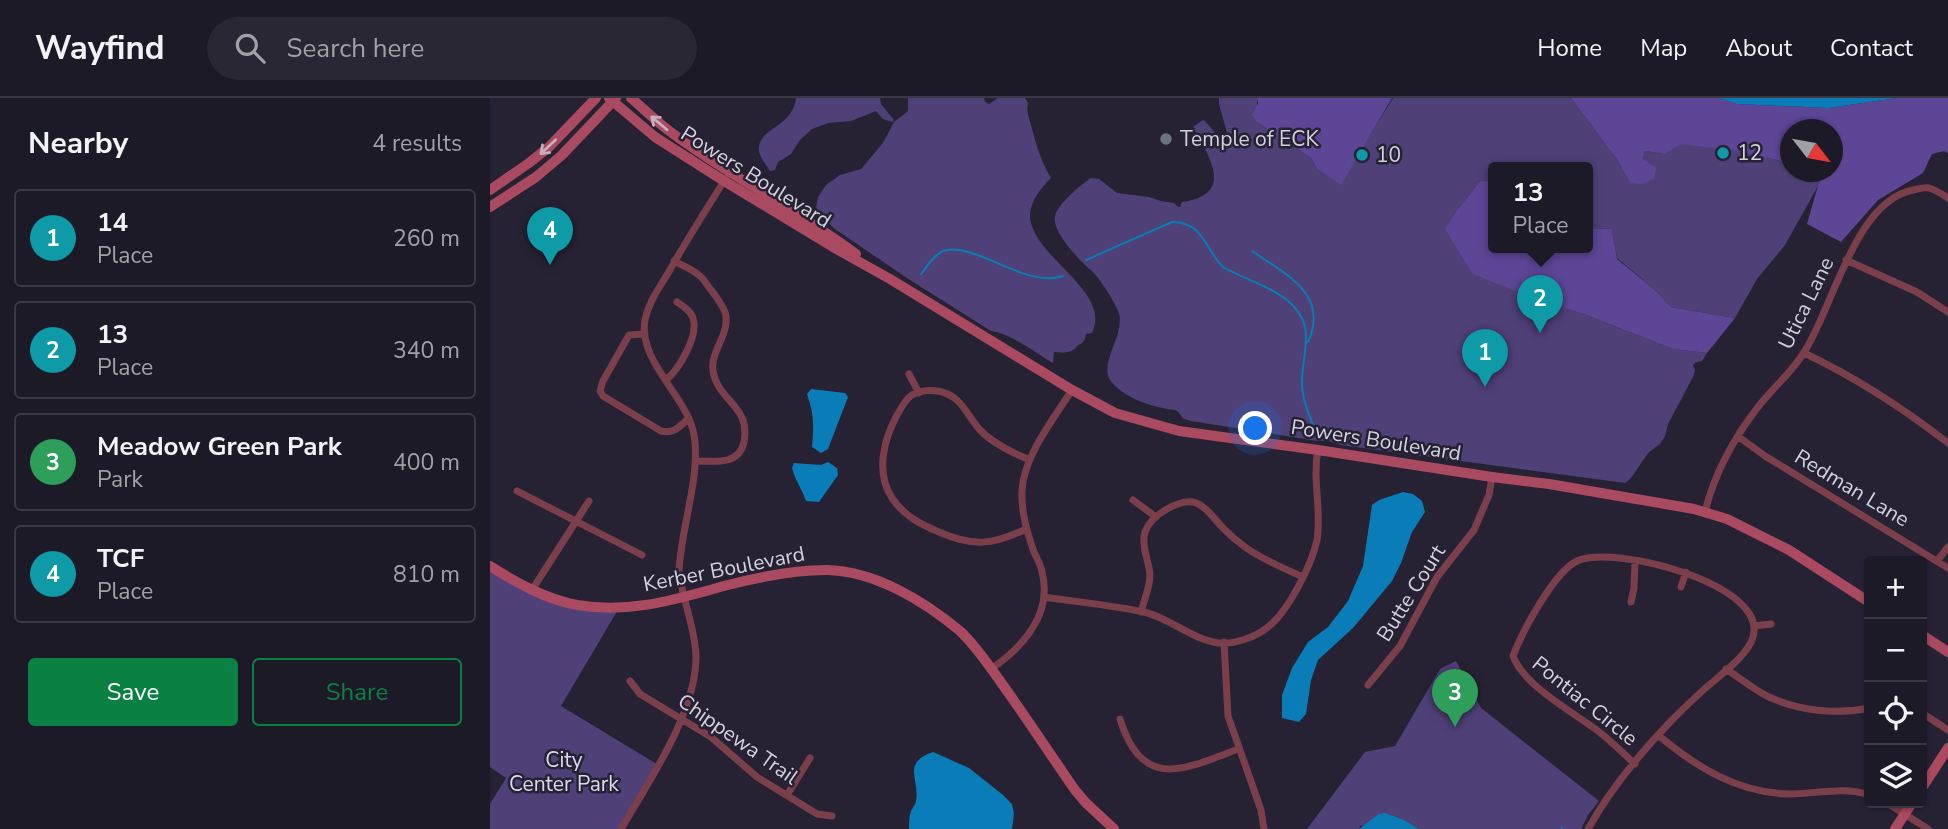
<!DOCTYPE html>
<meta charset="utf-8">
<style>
:root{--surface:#1c1a27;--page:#292733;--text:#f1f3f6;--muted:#a0a1a7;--line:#3a3844;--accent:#0b8043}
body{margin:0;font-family:"Nunito Sans",sans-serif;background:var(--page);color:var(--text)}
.controls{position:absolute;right:21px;bottom:21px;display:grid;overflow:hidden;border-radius:7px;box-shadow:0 2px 5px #0004}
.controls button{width:63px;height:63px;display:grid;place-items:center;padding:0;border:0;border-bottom:2px solid var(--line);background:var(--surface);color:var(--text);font:35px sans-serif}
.compass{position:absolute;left:1290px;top:21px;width:63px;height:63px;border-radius:50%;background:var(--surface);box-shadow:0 2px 5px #0004;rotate:121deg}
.you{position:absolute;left:766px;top:331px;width:24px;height:24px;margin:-18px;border:5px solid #fff;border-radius:50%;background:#1a73e8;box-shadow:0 0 0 10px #1a73e833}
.badge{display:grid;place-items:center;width:46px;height:46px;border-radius:50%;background:var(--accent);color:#fff;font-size:23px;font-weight:700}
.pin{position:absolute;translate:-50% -58px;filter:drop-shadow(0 2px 4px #0008)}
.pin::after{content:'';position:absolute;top:37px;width:24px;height:21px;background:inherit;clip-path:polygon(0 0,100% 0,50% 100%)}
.popup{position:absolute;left:998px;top:64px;width:105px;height:91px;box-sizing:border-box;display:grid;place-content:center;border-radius:7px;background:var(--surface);filter:drop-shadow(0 2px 5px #0005);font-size:23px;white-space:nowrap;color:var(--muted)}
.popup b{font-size:26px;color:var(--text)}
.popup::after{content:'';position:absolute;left:50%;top:100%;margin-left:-14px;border:14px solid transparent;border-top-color:var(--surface)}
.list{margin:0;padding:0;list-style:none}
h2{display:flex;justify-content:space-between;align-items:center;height:91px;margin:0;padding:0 28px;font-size:30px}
h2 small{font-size:23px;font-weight:400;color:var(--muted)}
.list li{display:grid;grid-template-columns:46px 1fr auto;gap:21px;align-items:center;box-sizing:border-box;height:98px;margin:0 14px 14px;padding:0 14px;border:2px solid var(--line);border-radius:7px}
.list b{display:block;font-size:26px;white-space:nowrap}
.list p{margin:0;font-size:23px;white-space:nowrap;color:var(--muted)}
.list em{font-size:23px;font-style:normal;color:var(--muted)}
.actions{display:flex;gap:14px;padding:21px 28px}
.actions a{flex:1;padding:16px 0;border:2px solid var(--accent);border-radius:7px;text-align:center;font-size:24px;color:var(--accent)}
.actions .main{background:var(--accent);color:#fff}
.icon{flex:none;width:38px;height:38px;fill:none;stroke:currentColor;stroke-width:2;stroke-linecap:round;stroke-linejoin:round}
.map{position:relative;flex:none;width:1458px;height:731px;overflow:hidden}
header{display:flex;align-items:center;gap:42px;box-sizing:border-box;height:98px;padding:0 35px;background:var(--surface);border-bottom:2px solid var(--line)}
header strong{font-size:33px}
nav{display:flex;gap:38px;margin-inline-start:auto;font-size:24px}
.search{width:490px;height:63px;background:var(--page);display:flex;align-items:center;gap:18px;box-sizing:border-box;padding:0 24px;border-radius:38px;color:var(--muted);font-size:26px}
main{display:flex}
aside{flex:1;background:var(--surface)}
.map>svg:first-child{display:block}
.green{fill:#4f4078}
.forest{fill:#5e4697}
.water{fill:#0a7cb8}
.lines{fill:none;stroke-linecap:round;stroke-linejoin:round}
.stream{stroke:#0a7cb8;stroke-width:2}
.street{stroke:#7b3f4c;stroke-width:7}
.secondary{stroke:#aa4a61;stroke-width:10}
.oneway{stroke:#c9afbe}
.worship-dot{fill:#6b7280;stroke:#262234;stroke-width:2.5}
.culture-dot{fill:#0f9aa8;stroke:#262234;stroke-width:2.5}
.labels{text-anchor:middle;stroke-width:5;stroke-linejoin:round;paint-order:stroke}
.poi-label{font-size:21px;fill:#d3d1dd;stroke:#262234;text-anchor:start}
.street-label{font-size:21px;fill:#d3d1dd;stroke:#262234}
.park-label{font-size:21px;fill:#dcd8ef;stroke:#262234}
</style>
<header>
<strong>Wayfind</strong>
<div class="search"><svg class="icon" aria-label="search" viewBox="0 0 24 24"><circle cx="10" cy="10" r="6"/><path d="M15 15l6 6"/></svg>Search here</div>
<nav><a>Home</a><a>Map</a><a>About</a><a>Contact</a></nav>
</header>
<main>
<aside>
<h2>Nearby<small>4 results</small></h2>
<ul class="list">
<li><span class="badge" style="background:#0f9aa8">1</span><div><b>14</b><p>Place</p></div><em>260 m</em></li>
<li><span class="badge" style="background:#0f9aa8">2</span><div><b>13</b><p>Place</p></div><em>340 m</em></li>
<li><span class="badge" style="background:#2e9e5b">3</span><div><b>Meadow Green Park</b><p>Park</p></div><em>400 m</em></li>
<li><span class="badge" style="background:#0f9aa8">4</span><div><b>TCF</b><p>Place</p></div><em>810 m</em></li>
</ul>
<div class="actions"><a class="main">Save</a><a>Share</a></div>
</aside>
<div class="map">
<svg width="1458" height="731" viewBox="0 0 1458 731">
<rect width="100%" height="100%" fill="#262234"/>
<!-- green -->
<path class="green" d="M306,0H390L391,6L404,22L402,24L393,21L386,13L361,23L338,25L322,31L310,42L301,56L288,64L285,72L280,73C276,67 270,60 269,53C266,30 303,30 306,0Z
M418,0H494L495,4L499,6L508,0H535L538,5C536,15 539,18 541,27C546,46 550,62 561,80C552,89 541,102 540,116C539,158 623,192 602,235L596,236C595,242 594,245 588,247C583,255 574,255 564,254L563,265C546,255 520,235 501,233L417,180L345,131L330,117L326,110L328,99L336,87L350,77L371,71L393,45L404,24L418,13Z
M729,0H767V24L821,60L827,71L850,86L903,0H1081L1128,63L1140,85L1153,61L1155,53L1174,56L1192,45L1240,52L1300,65V74H1332L1328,88L1295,147L1267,181L1245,220L1181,209L1166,193L1127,160L1122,131L1097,130V69H1003V82L990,83L967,112L956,131L1046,201L1096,217L1183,251L1217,255L1212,263L1206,264L1203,267L1205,272L1203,279L1178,326L1175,338L1170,346L1158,355L1141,380L1135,385L851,347L839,343H828L701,323L694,321C691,319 690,315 687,313C685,311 679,312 677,311C659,308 631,298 620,282C609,264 635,237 629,215C626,206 610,181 603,174C592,165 561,134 565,118C567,107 591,86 601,80L609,81L627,95L659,99L671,103L684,105L688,109H690L692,104C746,96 719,59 703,29L713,22L715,23L738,50L741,49L729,6Z
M0,468L86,506L129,510L71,608L170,668L131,731H0V706L16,680L0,669Z
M966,563L991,610L1109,703L1098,717L1091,731H929L914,722L870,728L869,731H817L875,654L905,648L950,571Z"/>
<!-- forest -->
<path class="forest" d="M767,0H902L851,87L827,71L821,60L767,24L762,17L768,6Z
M1081,0H1229L1247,6L1338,10L1407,0H1458V55L1454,53L1442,56L1433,75L1388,102L1351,144L1317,126L1332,74H1342V32H1300V65L1240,52L1192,46L1174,56L1155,53L1153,61L1166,70L1164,81L1151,86L1140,85L1128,63Z
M1003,82V149H1097V130L1122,131L1127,161L1166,193L1181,209L1245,220L1217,255L1183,251L1096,217L1046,201L983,176L955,131L967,112L990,83Z"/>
<!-- water -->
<path class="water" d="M1229,0H1407L1338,10L1247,6Z
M321,291L355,295L358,299L338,351L331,355L322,349C324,327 324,316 317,296Z
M338,364L347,370L348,377L329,404L316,403C312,391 305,382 302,370L304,365L331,367Z
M913,394L923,396L932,403L935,414L922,434L911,465L902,483L863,530L828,562L821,582L816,616L809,624L792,620V597L802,570L818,544L838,529L858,503L873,468L882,407L889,402Z
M443,654L479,670L513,697L522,706L524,716L522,731H419C419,725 419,719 421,713C422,711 426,705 426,703C430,681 411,665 443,654Z
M895,715L914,722L929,731H869L889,716Z"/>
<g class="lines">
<!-- stream -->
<path class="stream" d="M762,153C795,176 840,196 818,244
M596,162L682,124C713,123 716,153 733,169C754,181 778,187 797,202C828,228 812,251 812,284C812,303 820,319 827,336
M431,176C437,168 443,158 453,153C483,142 535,191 573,178
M1072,731V730"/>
<!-- street -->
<path class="street" d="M1356,162L1427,194L1458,214
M184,163C193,168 205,172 212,180C216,184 218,189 222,193C233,209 241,216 233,237C229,248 221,260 223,273C228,304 261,307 254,344C249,368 224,363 205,363
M155,236L139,237L113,283L110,293L113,298L171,333C184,336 189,329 198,321
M1314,255C1365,279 1414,311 1458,345
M419,276L429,295
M176,282C189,271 209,238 203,220C201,213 193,208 187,204
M1249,339L1275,358L1458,470
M27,393L152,457
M643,402L666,419
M1215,414C1224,377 1244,340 1268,309C1282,291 1300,276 1313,256C1342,214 1364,103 1423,92C1428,91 1434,89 1439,90C1446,92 1452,96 1458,100
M536,431C503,447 483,449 449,434C430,426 414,418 402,400C386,375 393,344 406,319C410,312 415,301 422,297C429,293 440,292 448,293C471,297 476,316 490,332C503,346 523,355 540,362
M1447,463L1458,449
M1191,489L1196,474
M42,492L99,403
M554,499C587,504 621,507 654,514C680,520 701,541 728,545C743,547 766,539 778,529C798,514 822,466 827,442C832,412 822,382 828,352
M1141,504L1144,490L1145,463
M651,514C654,502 660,489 660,477C659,463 651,448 655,434C659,423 668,416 677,411C708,393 715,411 734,431C741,438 748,444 755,449C773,462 793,470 813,479
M1264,528L1281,526
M734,544L738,618L771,712L774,731
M501,571C533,549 563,516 552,474C551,467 547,461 544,454C537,434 531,414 532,392C534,358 564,320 582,292
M1236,571C1250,580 1263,591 1277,598C1308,613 1346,617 1379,610
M140,583L150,596L221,639L267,679L327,716L342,718
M878,587L910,548L947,479L984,432L999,397L1002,379
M1378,588L1379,598
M1432,615L1458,632
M630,621C652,693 694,672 748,651
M1168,637C1206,669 1248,695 1299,696C1325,696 1354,688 1379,697
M297,697L320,660
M1397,705L1438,731
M131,731C159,683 207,614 206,557C205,536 198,515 193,495C192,488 189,481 189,474C190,432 213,373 203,332C193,295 148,262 155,222C159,202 171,188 181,170C198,140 217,110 236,80
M1098,731C1120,692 1151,654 1182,622C1191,613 1200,604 1209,596C1224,581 1257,560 1263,539C1279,486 1123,446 1087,463C1064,474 1032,534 1023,558C1034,588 1083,614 1108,633C1121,643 1133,655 1145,666"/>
<!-- secondary -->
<path class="secondary" d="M119,0L165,39L234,83L348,152L400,181L582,292L625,315L689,333L828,352L1002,379L1059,386L1204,411L1237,421L1299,452L1379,504
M141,0C155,12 168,25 182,35C241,79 307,112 366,156
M0,92L39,65L59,49L106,0
M0,109L46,79L72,57L126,0
M0,468C27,485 55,501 87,507C142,516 186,501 238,487C269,479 304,472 337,472C385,473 434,503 470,533C485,547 498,566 510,583C536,619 560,656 585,692L596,705L624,731
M1432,537L1458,554
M1432,690L1458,650
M1405,731L1422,705"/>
</g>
<!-- one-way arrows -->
<defs><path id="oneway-shaft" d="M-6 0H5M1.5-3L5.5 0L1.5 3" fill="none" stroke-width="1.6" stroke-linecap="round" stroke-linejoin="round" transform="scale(1.75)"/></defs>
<g class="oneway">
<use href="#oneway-shaft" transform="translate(169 25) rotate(-140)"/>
<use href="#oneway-shaft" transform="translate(58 49) rotate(137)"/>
</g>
<!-- markers -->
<circle class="worship-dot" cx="676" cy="41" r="7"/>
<g class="culture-dot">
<circle cx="1233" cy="55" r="7"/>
<circle cx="872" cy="57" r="7"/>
</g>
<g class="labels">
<!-- poi labels -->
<g class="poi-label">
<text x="690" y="48">Temple of ECK</text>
<text x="1247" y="62">12</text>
<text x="886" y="64">10</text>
</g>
<!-- street labels -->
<g class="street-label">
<text transform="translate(266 79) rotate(32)" y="7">Powers Boulevard</text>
<text transform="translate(1316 205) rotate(-64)" y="7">Utica Lane</text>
<text transform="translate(886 342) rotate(9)" y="7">Powers Boulevard</text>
<text transform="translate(1362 390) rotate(31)" y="7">Redman Lane</text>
<text transform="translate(234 471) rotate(-11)" y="7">Kerber Boulevard</text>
<text transform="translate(921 495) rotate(-58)" y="7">Butte Court</text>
<text transform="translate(1095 603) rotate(39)" y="7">Pontiac Circle</text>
<text transform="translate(248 641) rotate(35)" y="7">Chippewa Trail</text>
</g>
<!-- park labels -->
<g class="park-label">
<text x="74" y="669">City<tspan x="74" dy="24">Center Park</tspan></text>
</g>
</g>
</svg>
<div class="controls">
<button>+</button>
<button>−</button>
<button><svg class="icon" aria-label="locate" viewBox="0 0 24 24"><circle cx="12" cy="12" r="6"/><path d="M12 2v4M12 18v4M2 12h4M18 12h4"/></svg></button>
<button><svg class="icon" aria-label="layers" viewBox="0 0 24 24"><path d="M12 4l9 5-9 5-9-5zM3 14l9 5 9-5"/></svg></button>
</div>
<svg class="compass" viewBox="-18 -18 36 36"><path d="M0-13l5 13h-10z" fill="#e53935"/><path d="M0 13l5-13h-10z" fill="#a0a1a7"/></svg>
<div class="you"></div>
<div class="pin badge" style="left:995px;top:289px;background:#0f9aa8">1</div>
<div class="pin badge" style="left:1050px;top:235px;background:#0f9aa8">2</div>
<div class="popup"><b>13</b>Place</div>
<div class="pin badge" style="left:965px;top:629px;background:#2e9e5b">3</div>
<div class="pin badge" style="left:60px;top:167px;background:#0f9aa8">4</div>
</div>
</main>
